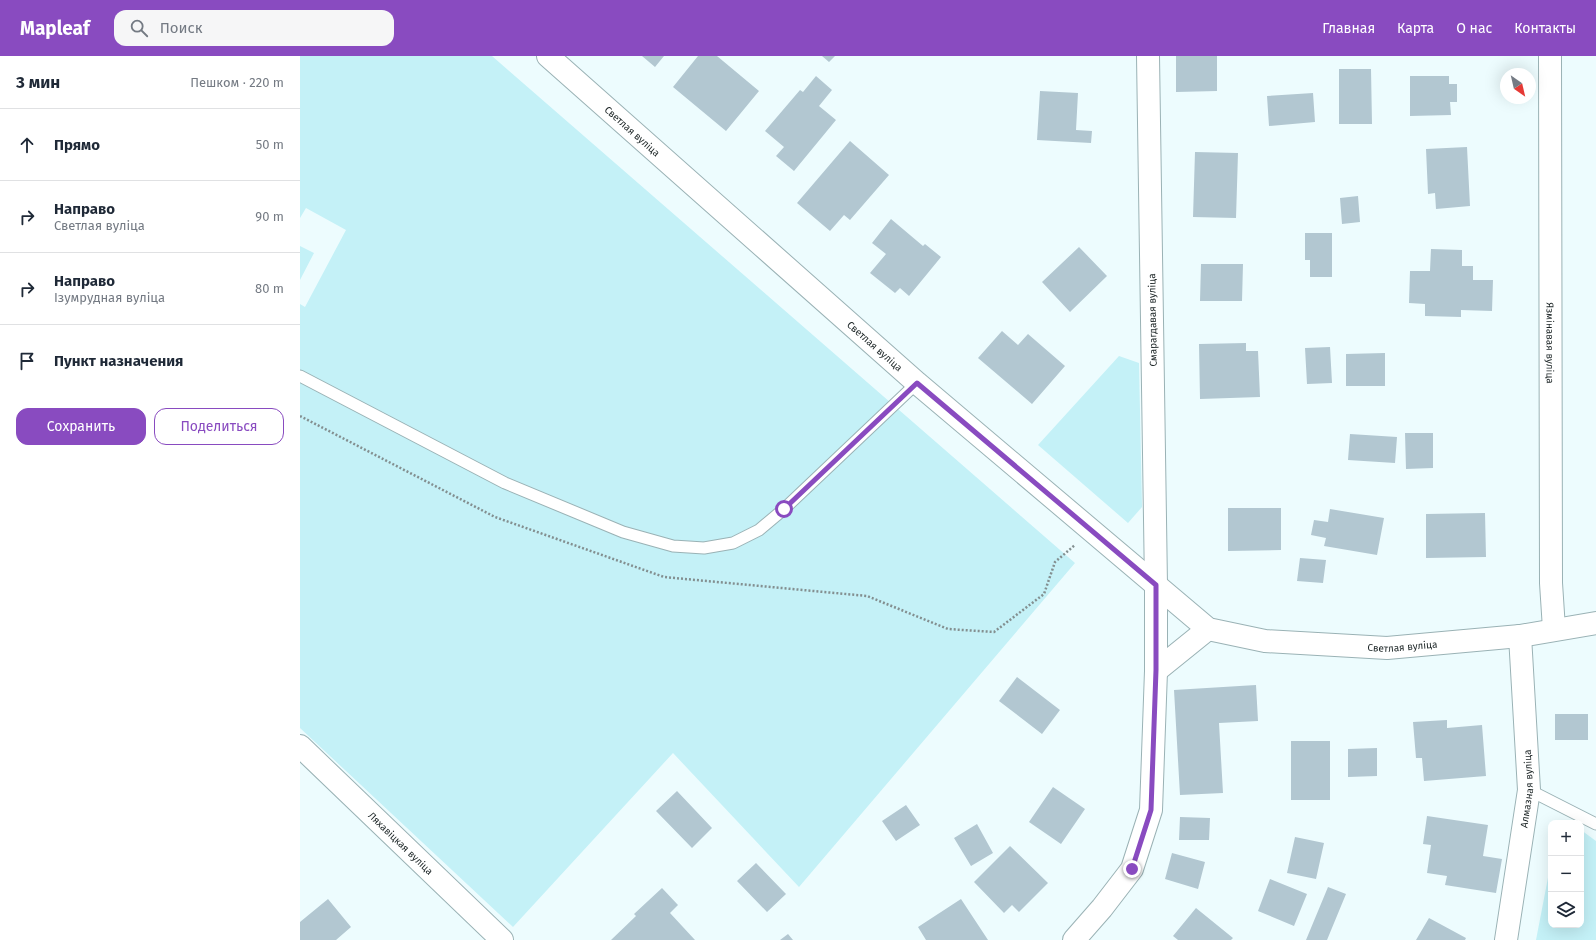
<!DOCTYPE html>
<html lang="ru">
<meta charset="utf-8">
<style>
:root{--surface:#fff;--page:#f6f6f7;--text:#1f2937;--muted:#747a83;--line:#e0e1e3;--accent:#894bc0}
body{margin:0;font-family:"Fira Sans",sans-serif;background:var(--page);color:var(--text)}
.controls{position:absolute;right:12px;bottom:12px;display:grid;overflow:hidden;border-radius:8px;box-shadow:0 4px 16px #0002}
.controls button{width:36px;height:36px;display:grid;place-items:center;padding:0;border:0;border-bottom:1px solid var(--line);background:var(--surface);color:var(--text);font:20px sans-serif}
.compass{position:absolute;left:1200px;top:12px;width:36px;height:36px;border-radius:50%;background:var(--surface);box-shadow:0 4px 16px #0002;rotate:146deg}
.stop{position:absolute;width:12px;height:12px;margin:-9px;border:3px solid #894bc0;border-radius:50%;background:#fff}
.stop.end{background:#894bc0;border-color:#fff;box-shadow:0 1px 4px #0008}
.list{margin:0;padding:0;list-style:none}
h2{display:flex;justify-content:space-between;align-items:center;height:52px;margin:0;padding:0 16px;font-size:17px}
h2 small{font-size:13px;font-weight:400;color:var(--muted)}
.list li{display:grid;grid-template-columns:26px 1fr auto;gap:12px;align-items:center;box-sizing:border-box;height:72px;padding:0 16px;border-top:1px solid var(--line)}
.list b{display:block;font-size:15px;white-space:nowrap}
.list p{margin:0;font-size:13px;white-space:nowrap;color:var(--muted)}
.list em{font-size:13px;font-style:normal;color:var(--muted)}
.actions{display:flex;gap:8px;padding:12px 16px}
.actions a{flex:1;padding:9px 0;border:1px solid var(--accent);border-radius:12px;text-align:center;font-size:14px;color:var(--accent)}
.actions .main{background:var(--accent);color:#fff}
.icon{flex:none;width:22px;height:22px;fill:none;stroke:currentColor;stroke-width:2;stroke-linecap:round;stroke-linejoin:round}
.map{position:relative;flex:none;width:1296px;height:884px;overflow:hidden}
header{display:flex;align-items:center;gap:24px;box-sizing:border-box;height:56px;padding:0 20px;background:var(--accent);color:#fff}
header strong{font-size:19px}
nav{display:flex;gap:22px;margin-inline-start:auto;font-size:14px}
.search{width:280px;height:36px;background:var(--page);display:flex;align-items:center;gap:10px;box-sizing:border-box;padding:0 14px;border-radius:12px;color:var(--muted);font-size:15px}
main{display:flex}
aside{flex:1;background:var(--surface)}
.map>svg:first-child{display:block}
.green{fill:#c4f1f7}
.building{fill:#b2c7d1}
.lines{fill:none;stroke-linecap:round;stroke-linejoin:round}
.lane-casing{stroke:#9ab2b5;stroke-width:13}
.street-casing{stroke:#9ab2b5;stroke-width:24}
.path{stroke:#838f90;stroke-width:2.5;stroke-dasharray:2 2;stroke-linecap:butt}
.lane{stroke:#fff;stroke-width:11}
.street{stroke:#fff;stroke-width:22}
.route{stroke:#894bc0;stroke-width:5}
.labels{text-anchor:middle;stroke-width:4;stroke-linejoin:round;paint-order:stroke}
.street-label{font-size:10px;fill:#1b2425;stroke:#fff}
</style>
<header>
<strong>Mapleaf</strong>
<div class="search"><svg class="icon" aria-label="search" viewBox="0 0 24 24"><circle cx="10" cy="10" r="6"/><path d="M15 15l6 6"/></svg>Поиск</div>
<nav><a>Главная</a><a>Карта</a><a>О нас</a><a>Контакты</a></nav>
</header>
<main>
<aside>
<h2>3 мин<small>Пешком · 220 m</small></h2>
<ul class="list">
<li><svg class="icon" aria-label="ahead" viewBox="0 0 24 24"><path d="M12 20V5M6 11l6-6 6 6"/></svg><div><b>Прямо</b></div><em>50 m</em></li>
<li><svg class="icon" aria-label="right" viewBox="0 0 24 24"><path d="M7 20v-9h11M14 6l5 5-5 5"/></svg><div><b>Направо</b><p>Светлая вуліца</p></div><em>90 m</em></li>
<li><svg class="icon" aria-label="right" viewBox="0 0 24 24"><path d="M7 20v-9h11M14 6l5 5-5 5"/></svg><div><b>Направо</b><p>Ізумрудная вуліца</p></div><em>80 m</em></li>
<li><svg class="icon" aria-label="arrive" viewBox="0 0 24 24"><path d="M6 21V4h12l-3 4 3 4H6"/></svg><div><b>Пункт назначения</b></div></li>
</ul>
<div class="actions"><a class="main">Сохранить</a><a>Поделиться</a></div>
</aside>
<div class="map">
<svg width="1296" height="884" viewBox="0 0 1296 884">
<rect width="100%" height="100%" fill="#edfcfe"/>
<!-- green -->
<path class="green" d="M0,0H192L775,507L499,831L373,697L213,871L0,672V248L5,251L46,174L6,152L0,162Z
M0,190L14,197L0,224Z
M819,300L839,307L842,451L828,467L738,389Z
M1281,774L1296,785V884H1236L1251,806V869H1281Z"/>
<!-- building -->
<path class="building" d="M342,0H364L355,11Z
M398,0H417L459,35L426,75L373,31Z
M522,0H535L529,6Z
M876,0H917V35L876,36Z
M1039,13H1071L1072,68H1039Z
M516,20L532,34L519,50L536,64L494,115L476,100L484,91L465,75L500,34L503,36Z
M1110,20H1149V28H1157V46H1150L1151,59L1110,60Z
M740,35L778,37L776,74L792,75L791,87L737,84Z
M1013,37L1015,66L969,70L967,40Z
M550,85L589,119L550,164L544,159L530,175L497,147Z
M1167,91L1170,150L1136,153L1135,137L1128,138L1126,93Z
M895,96L938,97L936,162L893,161Z
M1058,140L1060,166L1042,168L1040,142Z
M591,163L623,190L625,188L641,201L609,240L600,232L595,237L570,217L586,198L572,187Z
M1005,177H1032V221H1010V204H1005Z
M779,191L807,220L770,256L742,226Z
M1131,193L1162,194V210H1173V224H1193L1192,255L1161,254V261L1125,260V248L1109,247L1110,215H1130Z
M901,208H943L942,245H900Z
M702,275L718,289L728,278L765,310L732,348L678,302Z
M946,287V295H958L960,341L900,343L899,288Z
M1030,291L1032,327L1007,328L1005,292Z
M1085,297V330H1046V298Z
M1105,377H1133V412L1106,413Z
M1050,378L1097,381L1095,407L1048,404Z
M928,452H981V494L928,495Z
M1030,453L1084,462L1077,499L1024,490L1026,482L1011,479L1014,464L1028,466Z
M1185,457L1186,501L1126,502V458Z
M1000,502L1026,504L1023,527L997,525Z
M717,621L760,654L742,678L699,645Z
M956,629L958,665L919,667L923,737L880,739L874,634Z
M1255,658H1288V684H1255Z
M1147,664V672L1182,669L1186,720L1124,725L1122,702H1116L1113,666Z
M991,685H1030V744H991Z
M1077,692V720L1048,721V693Z
M753,731L785,753L761,788L729,766Z
M377,735L412,772L392,792L356,755Z
M606,749L620,769L596,785L582,765Z
M1127,760L1188,769L1183,800L1202,803L1196,837L1145,829L1147,820L1127,817L1131,789L1123,788Z
M880,761L910,762L909,784H879Z
M677,768L693,797L671,810L654,782Z
M995,781L1024,787L1016,823L987,817Z
M710,790L748,827L719,856L712,849L704,857L674,826Z
M872,797L905,806L898,833L865,823Z
M456,807L486,838L467,856L437,825Z
M970,823L1007,838L994,870L958,855Z
M1028,831L1046,838L1027,884H1006Z
M362,832L378,849L370,857L395,884H311L336,860L334,858Z
M28,843L51,871L36,884H0V866Z
M661,843L688,884H626L618,871Z
M896,852L933,882L931,884H878L873,880Z
M1129,862L1166,882L1165,884H1116Z
M488,878L493,884H480Z"/>
<g class="lines">
<!-- lane casing -->
<g class="lane-casing">
<path id="lane" d="M0,320L205,427L323,476L373,490L404,492L433,487L459,474L484,453L617,327
M1229,734L1296,768"/>
</g>
<!-- street casing -->
<g class="street-casing">
<g id="street">
<path id="s1" d="M248,0L617,327L908,573L965,585L1087,592L1220,580L1296,567"/>
<path id="s2" d="M1250,0L1251,527L1254,573"/>
<path d="M856,615L908,573"/>
<path id="s3" d="M0,690L202,884"/>
<path d="M774,884L802,852L832,813L851,754L856,615V529L848,0"/>
<path id="s4" d="M1206,884L1229,734L1220,580"/>
</g>
</g>
<!-- path -->
<path class="path" d="M0,360L195,461L364,521L567,540L648,573L694,576L744,538L755,506L775,489"/>
<!-- lane -->
<use href="#lane" class="lane"/>
<!-- street -->
<use href="#street" class="street"/>
</g>
<g class="lines">
<!-- route -->
<path class="route" d="M484,453L617,327L856,529V614L851,754L832,813"/>
</g>
<g class="labels">
<!-- street labels -->
<g class="street-label">
<text dy="4" stroke="none"><textPath href="#s1" startOffset="113">Светлая вуліца</textPath></text>
<text transform="translate(852 264) rotate(-91)" y="4">Смарагдавая вуліца</text>
<text dy="4" stroke="none"><textPath href="#s2" startOffset="287">Язмінавая вуліца</textPath></text>
<text dy="4" stroke="none"><textPath href="#s1" startOffset="437">Светлая вуліца</textPath></text>
<text dy="4" stroke="none"><textPath href="#s1" startOffset="1070">Светлая вуліца</textPath></text>
<text dy="4" stroke="none"><textPath href="#s4" startOffset="153">Алмазная вуліца</textPath></text>
<text dy="4" stroke="none"><textPath href="#s3" startOffset="140">Ляхавіцкая вуліца</textPath></text>
</g>
</g>
</svg>
<div class="controls">
<button>+</button>
<button>−</button>
<button><svg class="icon" aria-label="layers" viewBox="0 0 24 24"><path d="M12 4l9 5-9 5-9-5zM3 14l9 5 9-5"/></svg></button>
</div>
<svg class="compass" viewBox="-18 -18 36 36"><path d="M0-13l5 13h-10z" fill="#e53935"/><path d="M0 13l5-13h-10z" fill="#747a83"/></svg>
<div class="stop" style="left:484px;top:453px"></div>
<div class="stop end" style="left:832px;top:813px"></div>
</div>
</main>
